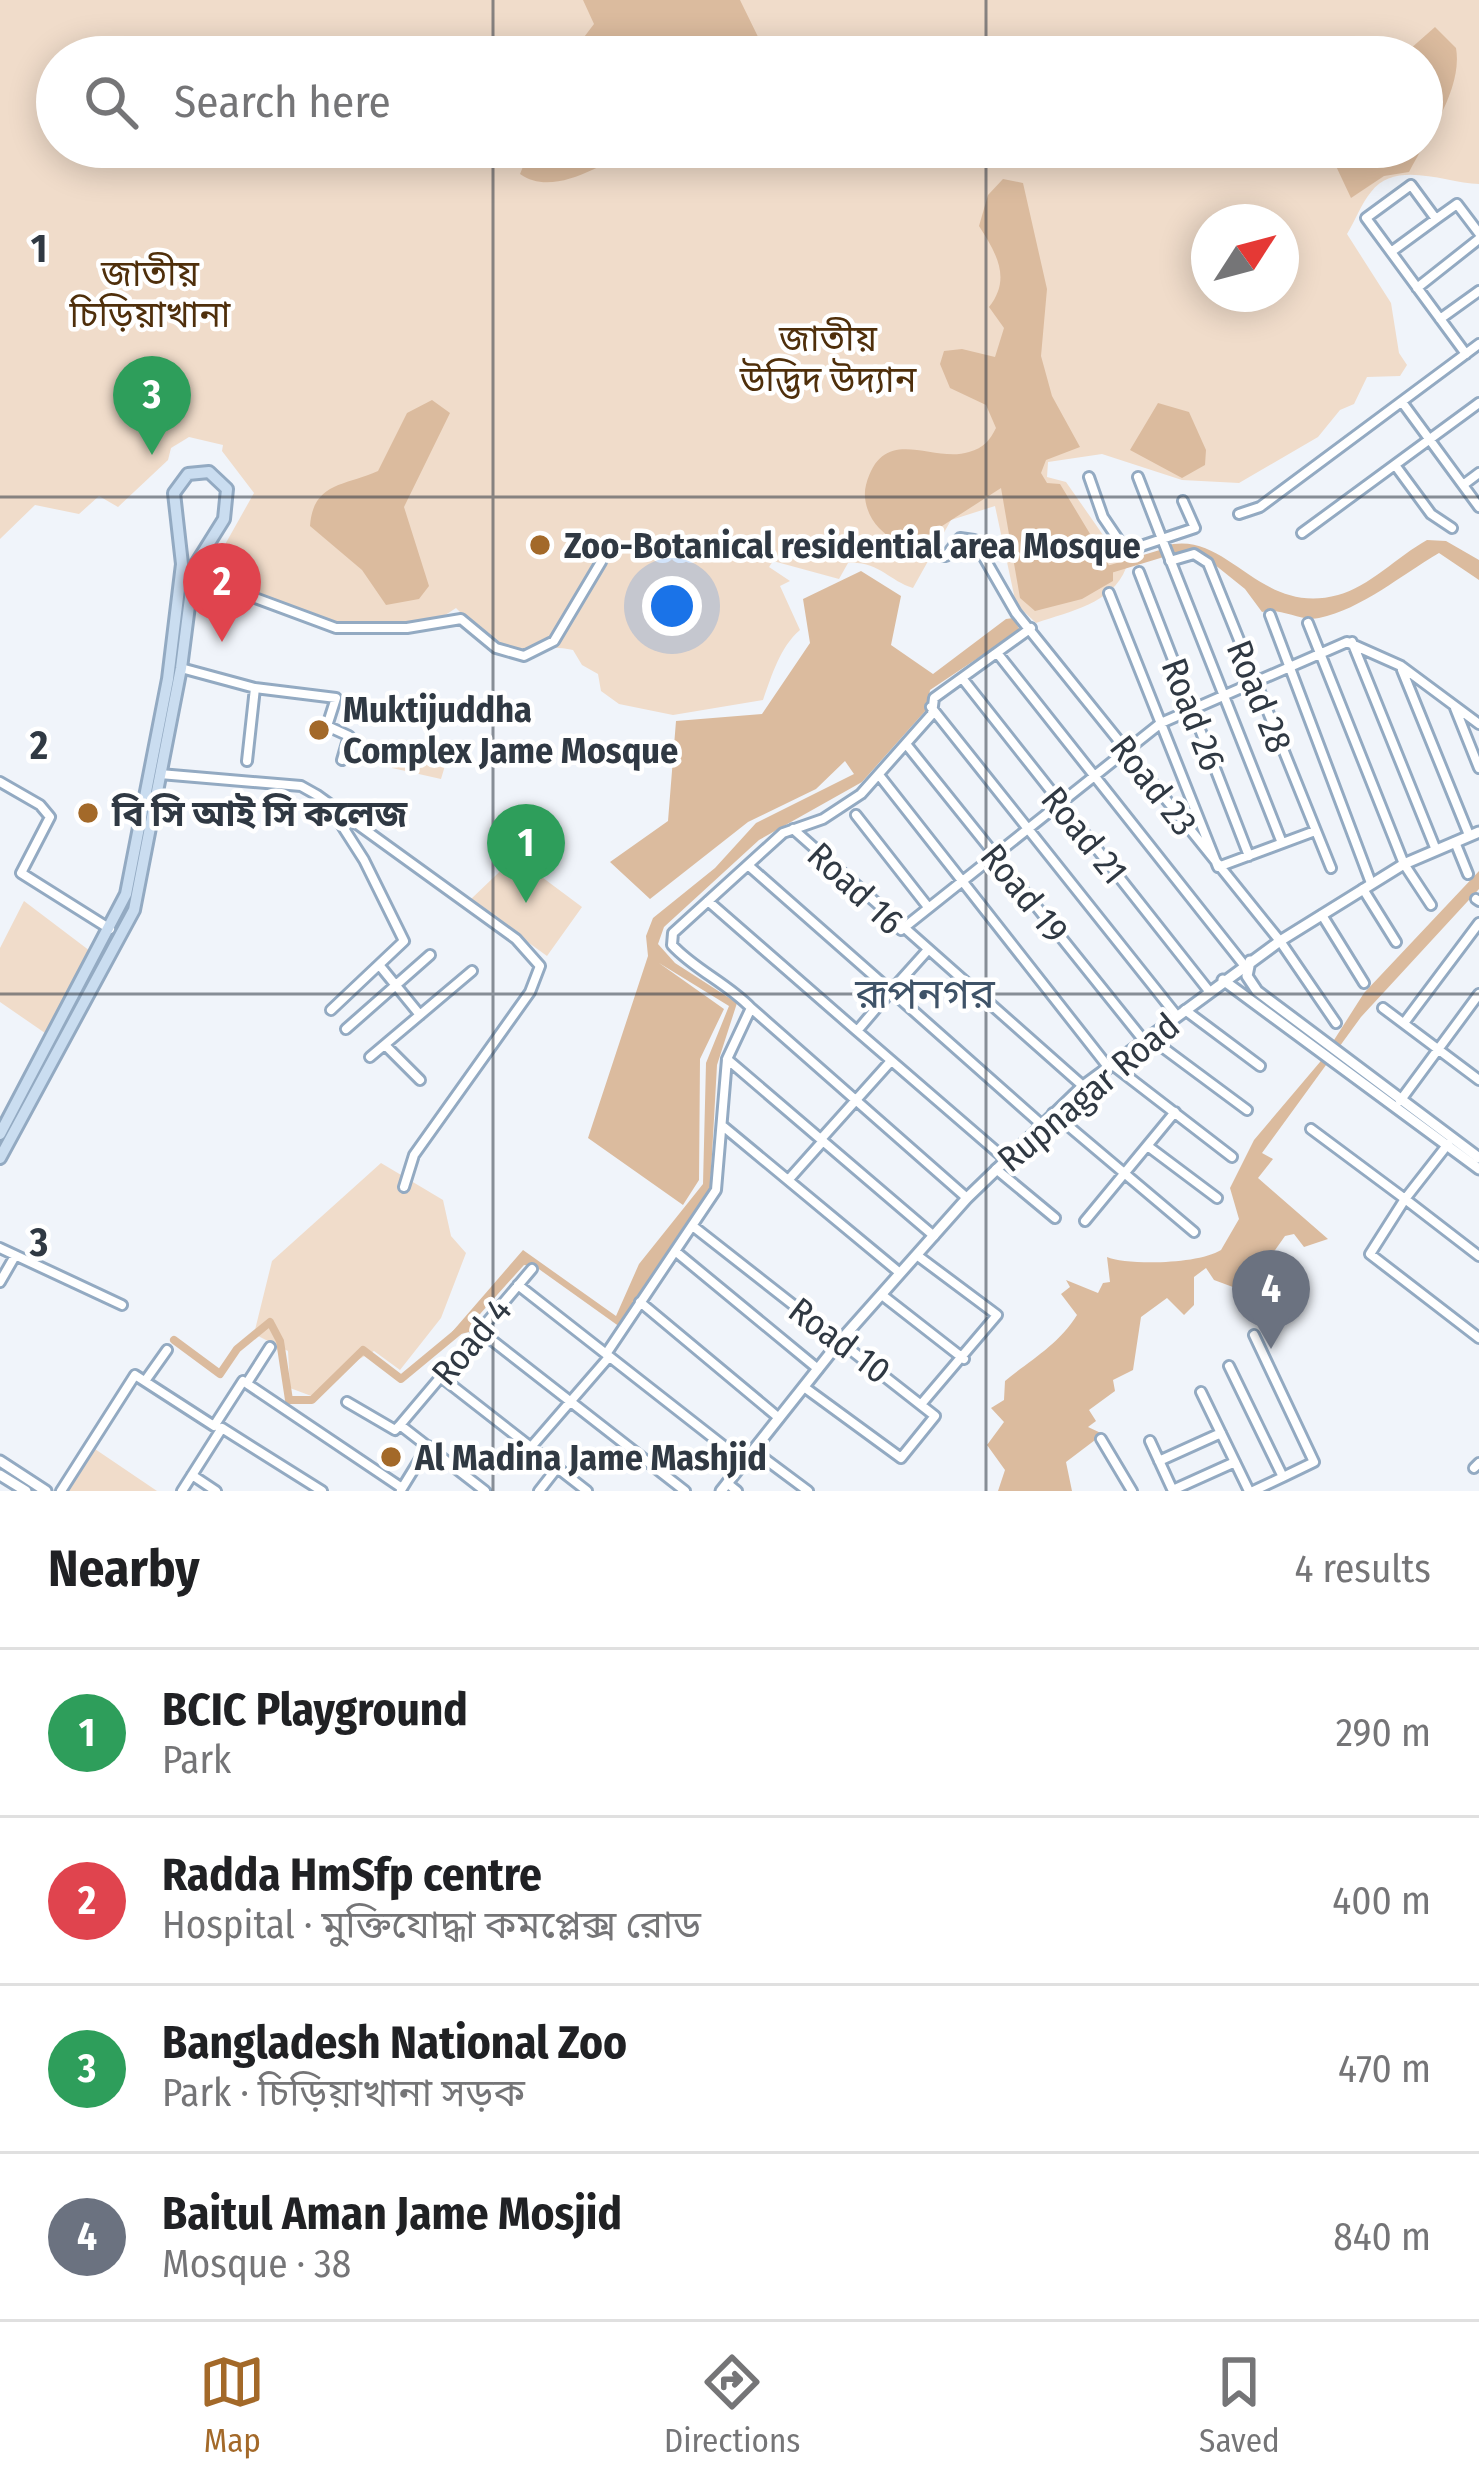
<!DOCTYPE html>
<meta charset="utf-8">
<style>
:root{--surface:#fff;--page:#f6f6f6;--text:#202124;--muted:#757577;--line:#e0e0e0;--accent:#a36929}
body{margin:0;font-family:"Fira Sans Condensed","Noto Sans Bengali",sans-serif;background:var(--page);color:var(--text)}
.compass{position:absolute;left:1191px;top:204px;width:108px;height:108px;border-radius:50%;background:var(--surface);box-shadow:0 6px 30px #0003;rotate:54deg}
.you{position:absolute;left:672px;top:606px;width:42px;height:42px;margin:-30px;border:9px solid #fff;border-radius:50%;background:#1a73e8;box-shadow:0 0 0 18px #1a73e833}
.badge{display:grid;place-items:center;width:78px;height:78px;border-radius:50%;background:var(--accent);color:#fff;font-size:39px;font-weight:700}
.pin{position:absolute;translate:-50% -99px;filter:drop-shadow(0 3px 6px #0008)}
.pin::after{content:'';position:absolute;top:63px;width:42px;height:36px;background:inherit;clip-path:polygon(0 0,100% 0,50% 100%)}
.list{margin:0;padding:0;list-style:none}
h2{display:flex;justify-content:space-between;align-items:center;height:156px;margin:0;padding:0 48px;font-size:51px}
h2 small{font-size:39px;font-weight:400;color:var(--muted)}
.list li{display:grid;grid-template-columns:78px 1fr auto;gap:36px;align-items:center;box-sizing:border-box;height:168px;padding:0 48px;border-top:3px solid var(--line)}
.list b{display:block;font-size:45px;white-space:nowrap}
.list p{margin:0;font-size:39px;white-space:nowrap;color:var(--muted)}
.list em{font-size:39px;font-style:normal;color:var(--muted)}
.icon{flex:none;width:66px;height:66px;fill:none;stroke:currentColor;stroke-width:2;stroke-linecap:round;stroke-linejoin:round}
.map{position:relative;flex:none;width:1479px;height:1491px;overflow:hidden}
.search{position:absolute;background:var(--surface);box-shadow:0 6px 30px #0003;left:36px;right:36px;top:36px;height:132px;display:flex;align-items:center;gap:30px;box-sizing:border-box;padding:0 42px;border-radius:66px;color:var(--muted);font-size:45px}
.sheet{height:828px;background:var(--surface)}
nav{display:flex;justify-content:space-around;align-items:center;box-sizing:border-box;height:168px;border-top:3px solid var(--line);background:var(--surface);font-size:33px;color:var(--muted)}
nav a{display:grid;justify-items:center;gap:6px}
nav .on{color:var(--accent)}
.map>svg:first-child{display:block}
.green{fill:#f0dcca;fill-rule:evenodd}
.water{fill:#dbbb9e}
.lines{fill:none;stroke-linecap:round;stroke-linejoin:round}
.canal{stroke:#dbbb9e;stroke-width:8}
.minor-casing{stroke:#93aac2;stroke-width:14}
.tertiary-casing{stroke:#93aac2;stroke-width:15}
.secondary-casing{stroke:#93aac2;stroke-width:16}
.minor{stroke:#fff;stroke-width:8}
.tertiary{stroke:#fff;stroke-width:9}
.secondary{stroke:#caddf0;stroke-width:10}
.grid{fill:none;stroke:#303943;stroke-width:3;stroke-opacity:0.55}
.poi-dot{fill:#a36929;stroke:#fff;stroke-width:4.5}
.labels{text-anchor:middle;stroke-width:9;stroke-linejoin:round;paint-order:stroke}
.park-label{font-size:36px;fill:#4f2f0b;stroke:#fff}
.poi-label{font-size:36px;font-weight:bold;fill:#303943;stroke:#fff;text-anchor:start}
.street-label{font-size:36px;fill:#303943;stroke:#fff}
.quarter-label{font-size:42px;fill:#3f5368;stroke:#fff}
.grid-label{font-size:39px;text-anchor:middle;font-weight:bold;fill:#303943;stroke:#fff;stroke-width:9;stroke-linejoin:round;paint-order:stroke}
</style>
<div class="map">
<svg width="1479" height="1491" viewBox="0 0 1479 1491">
<rect width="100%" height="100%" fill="#f0f4fa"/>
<!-- green -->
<path class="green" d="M0,0H1479V184C1447,183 1395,159 1371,192C1361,204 1355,221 1347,234L1391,303L1399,353L1407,365L1400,376L1367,377L1354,404L1340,410L1318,437L1239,483L1182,480L1102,454L1048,462L1047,477L1066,482L1126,568C1112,604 1070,611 1036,623L1016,604L995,506L951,520L913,588C889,581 879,561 848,563L839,579L773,561L769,567L790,581L780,586L800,630C780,647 772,675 763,700L673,715L619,704L601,691L598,674L582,665L573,650C553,646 546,648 527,652C498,657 474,625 456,608C381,662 282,597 209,573L254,493L222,451L223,445L189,437L171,448L168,460L118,507L99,496L79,514L35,505L0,539ZM57,57H1422V147H57ZM1209,222H1281V294H1209Z
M400,739L450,749L441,779L392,768Z
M515,857L582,907L547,956L470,900Z
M24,901L90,951L45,1033L0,1002V948Z
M381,1163L443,1200L451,1236L466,1253L441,1318L400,1370L374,1351L339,1370L314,1397L290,1388L288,1351L254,1334L272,1261Z
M92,1447L157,1491H62Z"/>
<!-- water -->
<path class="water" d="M583,0H740L763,47L757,57H583L578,45L594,24Z
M1435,27L1456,48C1463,89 1428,136 1409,172L1384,176L1351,198L1327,147H1422V57H1401Z
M531,147H634C604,164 553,198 520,174Z
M1003,179L1023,183L1047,289L1041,356L1052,396L1080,447L1046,460L1041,473L1047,483L1060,484L1113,572V581L1082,599L1035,611L1020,598L1001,488L911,546C898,544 889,538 879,528C869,518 862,500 866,485C883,422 932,464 969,452C984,448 990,440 996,428L986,405L950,388L940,364L944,351L962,349L995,357L1004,328L989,307C1012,278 996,253 979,226L988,195Z
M432,400L450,413L404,507L429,586L419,599L386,605L362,570L310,526C313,482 345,486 378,471L407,413Z
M1158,403L1189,412L1206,450L1205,465L1182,478L1130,450Z
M1427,540L1446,541L1479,560V580L1439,553C1401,575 1362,609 1319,618C1300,622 1282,607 1262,612L1245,589L1199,552L1170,559L1165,546C1228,528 1258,617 1338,595C1369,587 1398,556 1427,540Z
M861,571L901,596L891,645L933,674L1006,619L1013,618L1020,630L930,690L927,709L862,782L759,840L664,927L658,944L675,963L737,1003L717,1065L710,1190L620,1327L536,1267L524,1265L472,1323L473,1331L457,1335L452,1332L523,1250L616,1316L639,1264L703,1184L706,1063L729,1006L659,963L724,1009L700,1059L699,1180L683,1205L588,1138L648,956L646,936L653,918L715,868L756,823L854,774L845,761L816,789L748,822L650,899L610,862L668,821L676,721L762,714L810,643L803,599Z
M1479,871V889L1361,1017L1262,1153L1273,1159L1258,1178L1328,1239L1304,1247L1294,1234L1285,1236L1273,1253H1262L1241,1290L1214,1280L1206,1268L1194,1277V1305L1184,1315L1167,1298L1141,1317L1133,1370L1113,1380L1115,1391L1089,1410L1096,1421L1088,1427L1103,1434L1066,1462L1072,1491H998L1005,1470L987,1445L1004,1422L991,1408L1004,1400L1005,1381C1032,1359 1058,1345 1077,1315L1061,1294L1070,1287L1066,1280L1098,1293L1103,1283L1110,1282L1107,1257C1125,1265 1197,1265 1221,1250L1239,1219L1230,1188L1254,1140L1320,1062L1364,993Z"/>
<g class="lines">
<!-- canal -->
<path class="canal" d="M1104,571L1170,551
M174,1340L220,1374L237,1349L270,1322L280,1341L289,1400H312L363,1350L401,1379L459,1331"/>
<!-- minor casing -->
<g class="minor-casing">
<path id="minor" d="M1391,252L1436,219
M1417,288L1479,239
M1440,319L1479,291
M1466,354L1366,218L1411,185L1436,219L1457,204L1479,233
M1402,402L1479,507
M1395,465L1431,514L1452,528
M1089,477L1103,517L1126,551L1162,539L1282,843
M1138,477L1162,539L1195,528L1183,501
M1463,485L1479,473
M1239,514L1260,507L1479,344
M1302,533L1479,403
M935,554L946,556L960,538L974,540L1016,613L1280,941L1336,1023
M1170,561L1194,554L1208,563L1331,868
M1139,572L1249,856
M193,575L336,628H407L461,619L496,648L524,656L554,641L601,562
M1109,593L1218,867L1315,831
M1270,615L1371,883
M1308,623L1404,864L1431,905
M1352,642L1436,850
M998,654L1244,965
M181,668L255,688L247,761
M1402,670L1469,835
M962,678L1209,991
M255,688L336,698L327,726L349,736L342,760
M931,707L1177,1016
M1455,708L1479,768
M906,744L1145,1042
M160,774L301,786L317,795
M879,775L1109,1068
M0,782L40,805L50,817L21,873L110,929
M317,795L516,939L540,966L530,992L414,1155L404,1187
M856,815L928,907
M793,829L1083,1086
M1455,842L1468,874
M749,866L891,991L857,1031L1004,1158
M1363,889L1396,942
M1476,899L1479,901
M708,901L857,1031
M1322,915L1364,983
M901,930L1161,723L1347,642L1401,666L1479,724
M926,952L891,991L1041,1124
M380,966L420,1015
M751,1008L967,1198
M1383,1008L1479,1080
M331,1010L404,941L364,860L332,810
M1185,1010L1260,1066
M1404,1023L1479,923
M346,1029L430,955
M1150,1038L1247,1110
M385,1045L420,1080
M370,1057L472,971
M727,1059L934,1236
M1114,1066L1232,1157
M1400,1101L1479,994
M1053,1113L1194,1232
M724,1127L900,1273
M1311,1129L1405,1199L1370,1254L1479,1338
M821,1139L891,1061
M1448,1144L1405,1199L1479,1256
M1149,1147L1217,1198
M996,1169L1055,1218
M790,1178L823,1141
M1085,1221L1175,1112
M694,1227L935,1416L901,1458L804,1387
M0,1248L122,1305
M675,1251L818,1369
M918,1256L997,1315L923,1402
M0,1282L15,1256
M518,1285L744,1462
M882,1295L964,1359
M640,1302L779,1418
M480,1331L685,1491
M1254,1335L1314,1462L1283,1477
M606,1354L716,1190L727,1059L751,1008C727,983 695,970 672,945L673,933L783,833L823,819L861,794L932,714L934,698L1031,628
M1229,1366L1283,1477L1253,1491
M441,1377L587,1491
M145,1381L167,1350
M247,1383L270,1347
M1201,1392L1249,1491
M347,1402L395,1430L400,1425
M400,1425L532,1269
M400,1425L485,1491
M1101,1439L1132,1491
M1150,1441L1173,1491
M531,1447L609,1357
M753,1450L808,1491
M1159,1461L1221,1433
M1474,1468L1479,1463
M192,1475L216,1491
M727,1483L737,1491
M401,1490L428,1446
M1173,1490L1235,1462
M61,1491L135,1375L214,1426L243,1381L402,1488
M182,1491L222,1428L322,1491
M539,1491L557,1468"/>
</g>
<!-- tertiary casing -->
<g class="tertiary-casing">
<path id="tertiary" d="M1250,961L1247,976L1257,991L1479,1158
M1223,980L1479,1169
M0,1461L46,1491
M0,1475L26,1491
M721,1491L840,1341L967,1198L1083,1086L1280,941L1404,864L1479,832"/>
</g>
<!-- secondary casing -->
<g class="secondary-casing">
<path id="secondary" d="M0,1134L126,894L168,679L182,564L174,493L188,474L209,472L227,489L224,519L194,567L181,668L134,910L0,1158"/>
</g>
<!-- minor -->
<use href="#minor" class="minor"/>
<!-- tertiary -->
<use href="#tertiary" class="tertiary"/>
<!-- secondary -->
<use href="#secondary" class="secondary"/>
</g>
<!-- grid -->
<path class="grid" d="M493,0V57M986,0V57M493,147V1491M986,147V1491M0,497H1479M0,994H1479"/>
<!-- markers -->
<g class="poi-dot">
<circle cx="540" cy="545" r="12"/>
<circle cx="319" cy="730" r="12"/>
<circle cx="88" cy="813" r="12"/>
<circle cx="391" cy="1457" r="12"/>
</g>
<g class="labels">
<!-- park labels -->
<g class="park-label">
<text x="150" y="286">জাতীয়<tspan x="150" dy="41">চিড়িয়াখানা</tspan></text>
<text x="828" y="351">জাতীয়<tspan x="828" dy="41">উদ্ভিদ উদ্যান</tspan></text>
</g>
<!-- poi labels -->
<g class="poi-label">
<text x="564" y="558">Zoo-Botanical residential area Mosque</text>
<text x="343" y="722">Muktijuddha<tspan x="343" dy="41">Complex Jame Mosque</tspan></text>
<text x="112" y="826">বি সি আই সি কলেজ</text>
<text x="415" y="1470">Al Madina Jame Mashjid</text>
</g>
<!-- street labels -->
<g class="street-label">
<text transform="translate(1260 696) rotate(68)" y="13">Road 28</text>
<text transform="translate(1194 714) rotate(69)" y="13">Road 26</text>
<text transform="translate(1154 785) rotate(52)" y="13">Road 23</text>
<text transform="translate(1085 835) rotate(51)" y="13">Road 21</text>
<text transform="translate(856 888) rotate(43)" y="13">Road 16</text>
<text transform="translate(1025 893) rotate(51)" y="13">Road 19</text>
<text transform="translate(1088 1092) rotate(-40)" y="13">Rupnagar Road</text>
<text transform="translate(840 1340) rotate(37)" y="13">Road 10</text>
<text transform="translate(471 1341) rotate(-50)" y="13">Road 4</text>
</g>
<!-- quarter labels -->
<g class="quarter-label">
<text x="925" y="1008">রূপনগর</text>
</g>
</g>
<g class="grid-label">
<text x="39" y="262">1</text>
<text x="39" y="759">2</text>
<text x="39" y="1256">3</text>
</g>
</svg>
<svg class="compass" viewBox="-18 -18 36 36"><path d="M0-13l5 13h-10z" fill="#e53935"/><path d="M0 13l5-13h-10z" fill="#757577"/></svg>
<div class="you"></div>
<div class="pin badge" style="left:526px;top:903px;background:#2e9e5b">1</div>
<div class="pin badge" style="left:222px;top:642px;background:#e0444e">2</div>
<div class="pin badge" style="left:152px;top:455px;background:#2e9e5b">3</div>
<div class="pin badge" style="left:1271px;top:1349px;background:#6b7280">4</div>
<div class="search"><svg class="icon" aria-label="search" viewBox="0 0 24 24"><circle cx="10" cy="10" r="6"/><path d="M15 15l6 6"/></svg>Search here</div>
</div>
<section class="sheet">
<h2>Nearby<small>4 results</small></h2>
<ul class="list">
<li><span class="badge" style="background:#2e9e5b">1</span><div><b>BCIC Playground</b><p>Park</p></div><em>290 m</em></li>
<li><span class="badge" style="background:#e0444e">2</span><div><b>Radda HmSfp centre</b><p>Hospital · মুক্তিযোদ্ধা কমপ্লেক্স রোড</p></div><em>400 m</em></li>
<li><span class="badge" style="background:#2e9e5b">3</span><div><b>Bangladesh National Zoo</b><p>Park · চিড়িয়াখানা সড়ক</p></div><em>470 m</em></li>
<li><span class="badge" style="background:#6b7280">4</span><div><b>Baitul Aman Jame Mosjid</b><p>Mosque · 38</p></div><em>840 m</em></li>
</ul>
</section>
<nav>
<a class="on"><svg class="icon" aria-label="map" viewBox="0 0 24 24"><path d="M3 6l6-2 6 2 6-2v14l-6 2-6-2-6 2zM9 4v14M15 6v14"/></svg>Map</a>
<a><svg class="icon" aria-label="directions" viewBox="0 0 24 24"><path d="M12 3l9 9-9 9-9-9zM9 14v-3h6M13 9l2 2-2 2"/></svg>Directions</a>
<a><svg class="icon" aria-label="saved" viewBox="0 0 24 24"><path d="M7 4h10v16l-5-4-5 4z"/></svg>Saved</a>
</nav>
